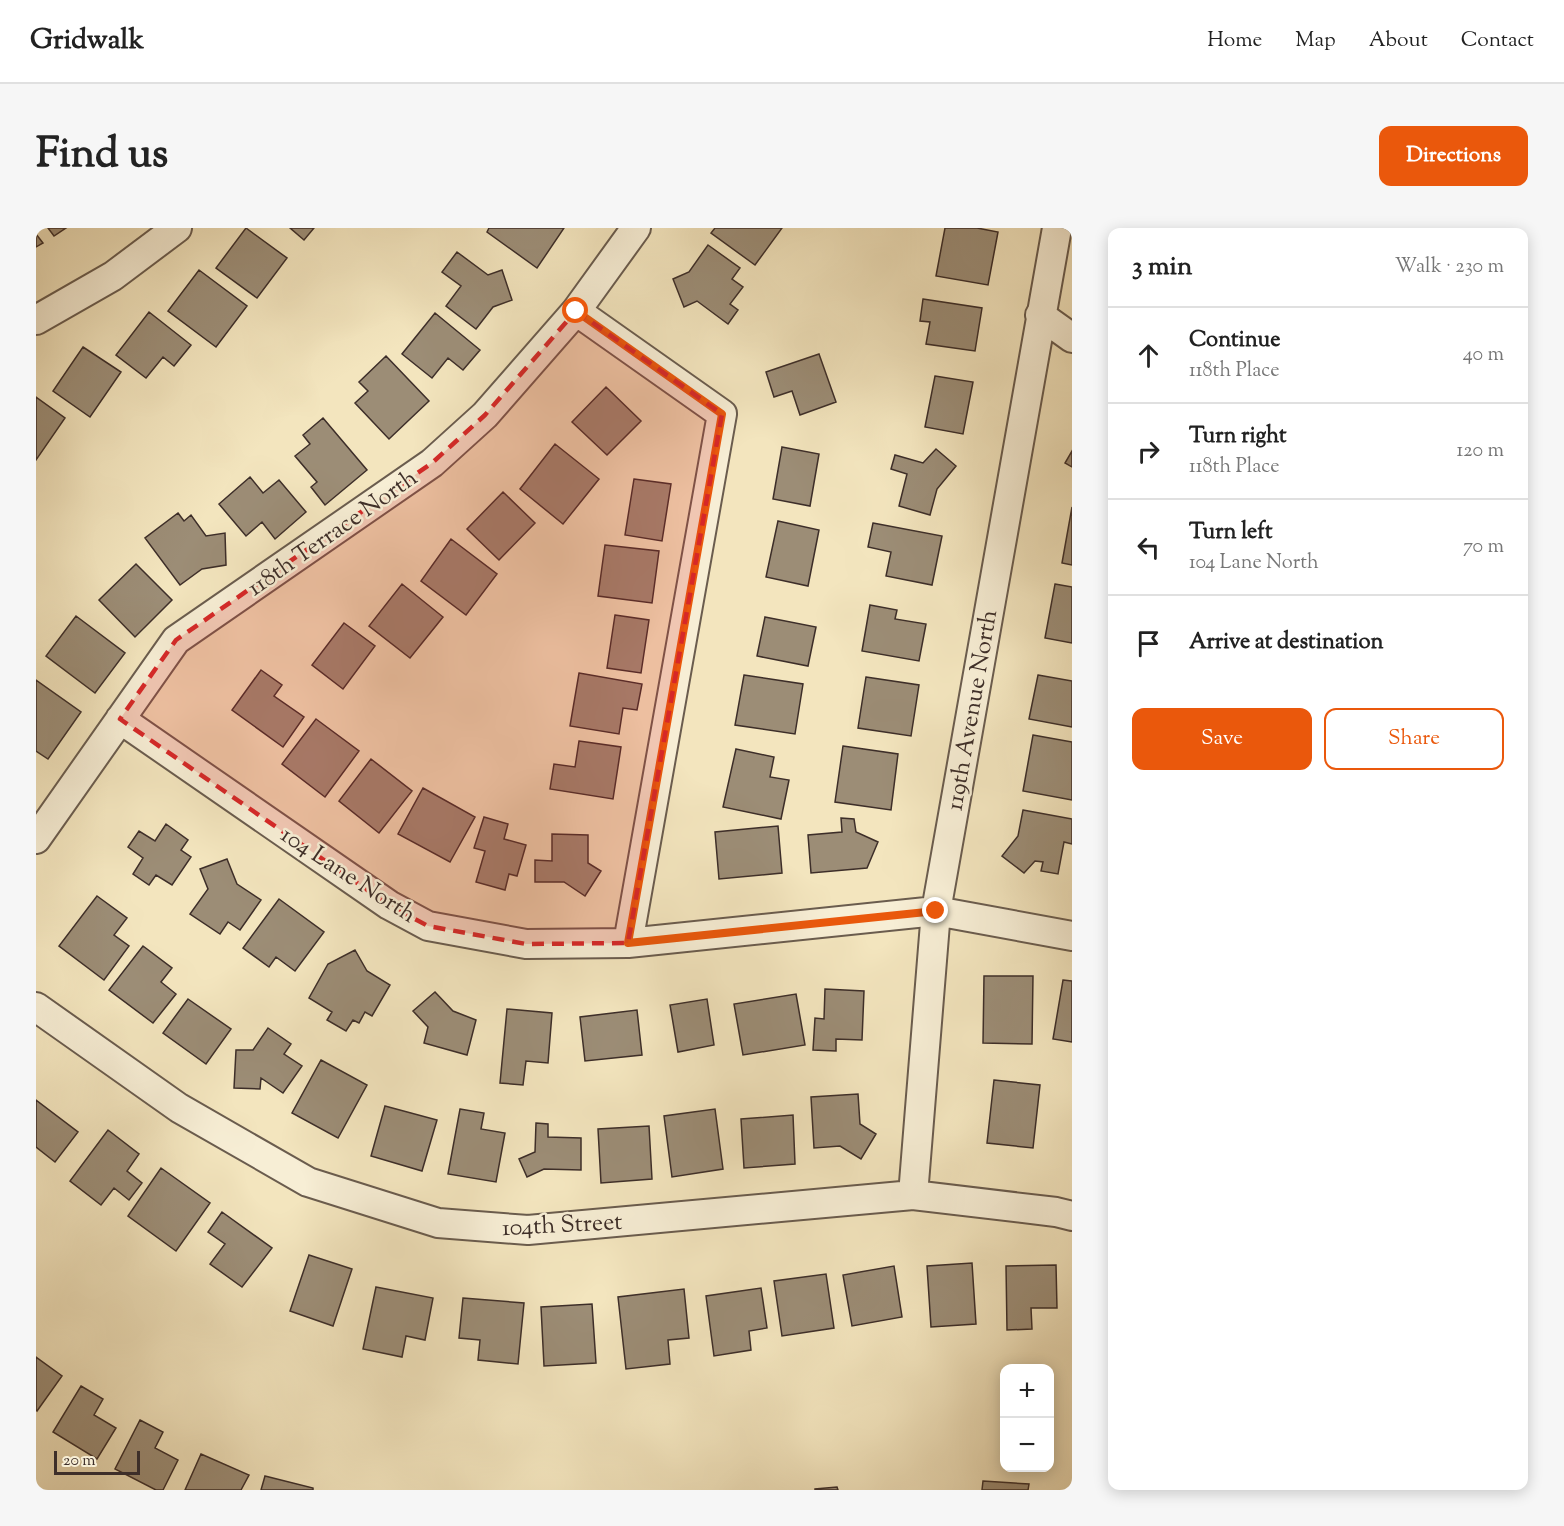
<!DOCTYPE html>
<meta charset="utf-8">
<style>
:root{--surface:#fff;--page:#f6f6f6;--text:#222;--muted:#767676;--line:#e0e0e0;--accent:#ea580c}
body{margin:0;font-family:"Sorts Mill Goudy",serif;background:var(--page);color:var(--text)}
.controls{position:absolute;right:18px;bottom:18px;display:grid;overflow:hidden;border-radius:12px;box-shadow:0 3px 15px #0003}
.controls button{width:54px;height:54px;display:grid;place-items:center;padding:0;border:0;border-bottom:2px solid var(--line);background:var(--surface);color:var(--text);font:30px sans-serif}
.scale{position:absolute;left:18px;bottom:15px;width:86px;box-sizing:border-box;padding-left:6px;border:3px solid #3d2e29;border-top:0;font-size:16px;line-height:21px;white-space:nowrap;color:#3d2e29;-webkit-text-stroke:4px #f7eed5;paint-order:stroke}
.stop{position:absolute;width:18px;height:18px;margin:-14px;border:4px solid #ea580c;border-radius:50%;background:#fff}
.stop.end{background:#ea580c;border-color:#fff;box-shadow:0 2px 6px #0008}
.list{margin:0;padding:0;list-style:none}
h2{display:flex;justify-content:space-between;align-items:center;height:78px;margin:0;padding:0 24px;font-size:26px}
h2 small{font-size:20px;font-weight:400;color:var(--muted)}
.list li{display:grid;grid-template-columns:39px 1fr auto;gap:18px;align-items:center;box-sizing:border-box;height:96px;padding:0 24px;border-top:2px solid var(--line)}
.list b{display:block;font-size:22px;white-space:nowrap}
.list p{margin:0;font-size:20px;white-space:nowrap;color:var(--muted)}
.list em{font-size:20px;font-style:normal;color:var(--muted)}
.actions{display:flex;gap:12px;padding:18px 24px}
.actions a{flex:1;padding:14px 0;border:2px solid var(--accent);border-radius:12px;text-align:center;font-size:21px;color:var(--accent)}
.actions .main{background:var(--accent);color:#fff}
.icon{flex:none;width:33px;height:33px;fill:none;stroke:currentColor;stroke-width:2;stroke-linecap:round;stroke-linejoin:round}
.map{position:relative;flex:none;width:1036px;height:1262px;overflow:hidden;border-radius:12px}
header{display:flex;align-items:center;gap:36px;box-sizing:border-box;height:84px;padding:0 30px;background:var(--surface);border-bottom:2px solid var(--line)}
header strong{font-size:28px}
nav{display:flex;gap:33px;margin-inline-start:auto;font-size:21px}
.intro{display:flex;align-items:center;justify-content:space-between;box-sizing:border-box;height:144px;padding:0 36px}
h1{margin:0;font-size:42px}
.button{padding:15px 27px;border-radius:12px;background:var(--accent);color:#fff;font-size:21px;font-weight:700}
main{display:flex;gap:36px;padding:0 36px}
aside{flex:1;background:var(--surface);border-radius:12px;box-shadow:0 3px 15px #0003}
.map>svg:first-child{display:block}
.building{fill:#9c8d76;stroke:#3d2e29;stroke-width:1.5}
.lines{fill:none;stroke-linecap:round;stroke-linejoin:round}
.street-casing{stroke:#6a5c4e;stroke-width:32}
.street{stroke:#f7eed5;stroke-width:28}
.route{stroke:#ea580c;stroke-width:8}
.marked{fill:#d62828;fill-opacity:0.2;stroke:#d62828;stroke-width:4.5;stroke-dasharray:12 8;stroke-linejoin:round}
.labels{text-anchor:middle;stroke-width:5;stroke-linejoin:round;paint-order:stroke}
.street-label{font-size:24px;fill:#3d2e29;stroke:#f7eed5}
</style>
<header>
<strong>Gridwalk</strong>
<nav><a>Home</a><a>Map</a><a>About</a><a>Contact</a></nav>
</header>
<div class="intro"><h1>Find us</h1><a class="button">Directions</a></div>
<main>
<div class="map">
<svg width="1036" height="1262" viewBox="0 0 1036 1262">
<rect width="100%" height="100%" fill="#f3e5be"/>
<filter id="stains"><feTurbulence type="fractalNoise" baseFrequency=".00333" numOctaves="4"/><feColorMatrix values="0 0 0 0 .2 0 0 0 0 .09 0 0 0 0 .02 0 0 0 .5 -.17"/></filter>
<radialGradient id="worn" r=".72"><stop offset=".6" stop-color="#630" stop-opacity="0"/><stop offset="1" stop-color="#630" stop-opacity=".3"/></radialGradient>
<!-- building -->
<path class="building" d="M12,0H30L18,8Z
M210,0L251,30L221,70L180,40Z
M254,0H278L268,12Z
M453,0H528L501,40L451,4Z
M679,0H746L719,37L675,5Z
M909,0H941L962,4L952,57L900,48Z
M0,6L7,15L0,19Z
M672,17L704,40L696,51L707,59L694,76L702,82L692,96L661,73L648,79L637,51L653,44Z
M421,24L452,47L466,42L476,72L457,79L440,101L410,78L425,58L406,44Z
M163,42L211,78L180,119L132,83Z
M887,71L946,80L939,123L890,116L894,94L884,93Z
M113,84L155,117L138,138L127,129L110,150L80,127Z
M399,85L444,122L427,142L412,130L396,150L366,126Z
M47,119L85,144L54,189L17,163Z
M783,126L800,174L764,187L756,163L738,169L730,144Z
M350,128L393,173L353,211L319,175L332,163L323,154Z
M899,148L937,154L927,206L889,199Z
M570,159L605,193L571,227L536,194Z
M0,169L29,190L0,232Z
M287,190L331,242L289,277L275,259L281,254L259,228L274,216L267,207Z
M519,216L563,251L527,296L484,261Z
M746,219L783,226L774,278L737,271Z
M900,221L920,238L901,261L894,287L863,278L871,246L855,241L859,227L887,235Z
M1036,223V239L1029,235Z
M214,249L227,265L243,252L270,284L239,311L226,294L210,308L183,276Z
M598,251L635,256L626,313L589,307Z
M467,264L499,295L463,332L431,301Z
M1036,279V337L1026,335Z
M142,285L148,293L155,287L170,308L189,305L190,337L166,341L144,357L109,310Z
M742,293L783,302L772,358L730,349Z
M837,295L906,308L896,357L850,348L855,324L832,319Z
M415,311L461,346L430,387L385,353Z
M569,317L623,323L616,375L562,368Z
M100,336L136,372L99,409L63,372Z
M366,356L407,389L374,430L333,398Z
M1019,356L1036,359V415L1009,410Z
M834,377L861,382L859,391L890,396L883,433L826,423Z
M579,387L613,392L605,445L571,440Z
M40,388L89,425L59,465L10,428Z
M729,389L780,399L772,438L721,428Z
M308,395L339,418L307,461L276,437Z
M225,442L246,457L238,468L268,489L247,519L196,482Z
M543,445L606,456L601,482L587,480L583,506L534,498Z
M708,447L767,456L759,506L699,497Z
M1002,447L1036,453V499L993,491Z
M830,449L883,457L875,508L822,500Z
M0,452L45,484L12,531L0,523Z
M280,491L323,523L289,569L246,536Z
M997,507L1036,514V572L987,563Z
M543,513L585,519L577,571L514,561L518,536L539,539Z
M807,518L862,526L855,582L799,574Z
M700,521L738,529L734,549L753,552L745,591L687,579Z
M335,531L376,563L343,605L303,573Z
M387,560L439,589L414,634L362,606Z
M987,582L1036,591V616L1028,614L1022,646L1005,643L1007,634L999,633L988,645L966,628L982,608Z
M448,589L472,596L468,611L490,617L481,648L473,646L469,662L440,654L449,623L438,620Z
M805,590L818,591L820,604L842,614L831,640L775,645L772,607L806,604Z
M130,596L152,612L145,622L155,629L136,657L120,647L113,657L97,646L107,630L92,619L103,603L119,613Z
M742,598L746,645L683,651L679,604Z
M516,606L552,607V635L565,643L549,668L528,654H499V632L516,633Z
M191,631L201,656L225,672L204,702L192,694L184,706L154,686L172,661L164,641Z
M61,668L91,690L78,707L93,718L68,752L23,718Z
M243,671L288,704L259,743L240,729L233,739L207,720Z
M107,718L136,740L125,754L140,766L117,795L73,762Z
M319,722L331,743L354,757L336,788L329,784L323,795L317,792L310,803L291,792L296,784L273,770L292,736Z
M948,748H997L996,816L947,815Z
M1027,752L1036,753V814L1017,811Z
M789,761L828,763L826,812L800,811V823L777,822L779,790L788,791Z
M399,764L417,783L440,792L431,827L388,815L392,799L377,783Z
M760,766L769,817L707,827L698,776Z
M152,771L195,801L170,836L127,805Z
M671,771L678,817L642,824L634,777Z
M471,781L516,785L512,835L490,833L487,857L464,855Z
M601,782L606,827L549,833L544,789Z
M232,800L255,816L248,826L266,838L247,865L225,850L224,861L198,860L200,822H217Z
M285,832L331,857L302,910L256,885Z
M958,852L1004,857L997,920L951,915Z
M822,866L824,896L840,906L825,931L804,918L778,920L775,869Z
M0,872L42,904L19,934L0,919Z
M349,878L401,892L386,943L335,928Z
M424,881L448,885L445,901L469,905L460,954L412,946Z
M679,881L687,941L636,949L628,888Z
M757,887L759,936L708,940L705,891Z
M500,895L512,896V909L545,910V942L508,941L491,949L483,931L499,924Z
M613,898L616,951L565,955L562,901Z
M72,902L103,926L91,943L106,955L93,972L78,960L65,977L34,953Z
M125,940L174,975L140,1023L92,988Z
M186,984L236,1020L206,1059L174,1036L189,1016L172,1004Z
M273,1027L316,1041L297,1098L254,1083Z
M936,1035L940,1096L895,1099L891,1038Z
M1020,1037L1021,1080H995L996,1101L971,1102L970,1038Z
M858,1038L866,1089L816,1098L807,1047Z
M790,1046L798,1100L746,1108L738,1053Z
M340,1059L397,1070L389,1112L370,1108L366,1129L327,1121Z
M725,1060L731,1100L713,1103L715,1122L678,1128L670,1068Z
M648,1061L653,1110L632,1112L634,1136L590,1141L582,1069Z
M427,1070L488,1075L482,1136L442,1132L444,1112L423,1110Z
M556,1076L560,1135L508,1138L505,1079Z
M0,1129L26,1148L1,1183L0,1182Z
M45,1158L67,1171L58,1187L80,1200L61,1231L17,1204Z
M104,1192L127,1204L119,1220L142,1232L127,1262H120L79,1241Z
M165,1226L213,1247L205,1262H149Z
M229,1248L277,1260V1262H225Z
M947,1253L993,1256L992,1262H946Z
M801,1259L802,1262H779V1261Z"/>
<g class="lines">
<!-- street casing -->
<g class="street-casing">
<path id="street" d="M540,83L686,186L592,715
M1004,87L1036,110
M0,92L77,48L141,0
M84,491L353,677L392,698L490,716L592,715L900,683L1036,708
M0,611L140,412L396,235L449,187L540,83L600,0
M0,779L143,880L272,954L402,995L492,1002L877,967L1020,984L1036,988
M877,967L900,683L1021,0"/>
</g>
<!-- street -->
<use href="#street" class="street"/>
</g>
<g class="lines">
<!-- route -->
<path class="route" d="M540,83L686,186L592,715L900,683"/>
</g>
<!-- marked area -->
<path class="marked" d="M540,83L686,186L592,715L490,716L392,698L353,677L84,491L140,412L396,235L449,187Z"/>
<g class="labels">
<!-- street labels -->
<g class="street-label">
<text transform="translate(296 304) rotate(-35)" y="8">118th Terrace North</text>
<text transform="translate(935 482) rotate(-80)" y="8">119th Avenue North</text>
<text transform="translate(313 646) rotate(33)" y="8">104 Lane North</text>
<text transform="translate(526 996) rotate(-3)" y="8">104th Street</text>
</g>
</g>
<rect width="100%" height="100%" filter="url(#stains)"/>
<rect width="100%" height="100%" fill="url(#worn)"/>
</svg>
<div class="controls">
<button>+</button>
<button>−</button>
</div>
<div class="scale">20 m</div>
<div class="stop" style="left:540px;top:83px"></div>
<div class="stop end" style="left:900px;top:683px"></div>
</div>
<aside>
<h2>3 min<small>Walk · 230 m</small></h2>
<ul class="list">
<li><svg class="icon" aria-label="ahead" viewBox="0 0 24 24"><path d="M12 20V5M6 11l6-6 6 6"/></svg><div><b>Continue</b><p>118th Place</p></div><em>40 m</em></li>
<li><svg class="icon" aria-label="right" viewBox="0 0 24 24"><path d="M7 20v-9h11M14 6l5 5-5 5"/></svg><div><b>Turn right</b><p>118th Place</p></div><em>120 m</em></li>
<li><svg class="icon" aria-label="left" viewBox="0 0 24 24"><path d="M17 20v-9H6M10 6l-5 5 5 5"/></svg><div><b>Turn left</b><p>104 Lane North</p></div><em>70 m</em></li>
<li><svg class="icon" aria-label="arrive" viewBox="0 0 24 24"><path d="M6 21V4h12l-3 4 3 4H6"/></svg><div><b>Arrive at destination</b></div></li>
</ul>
<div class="actions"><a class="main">Save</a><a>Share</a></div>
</aside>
</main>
